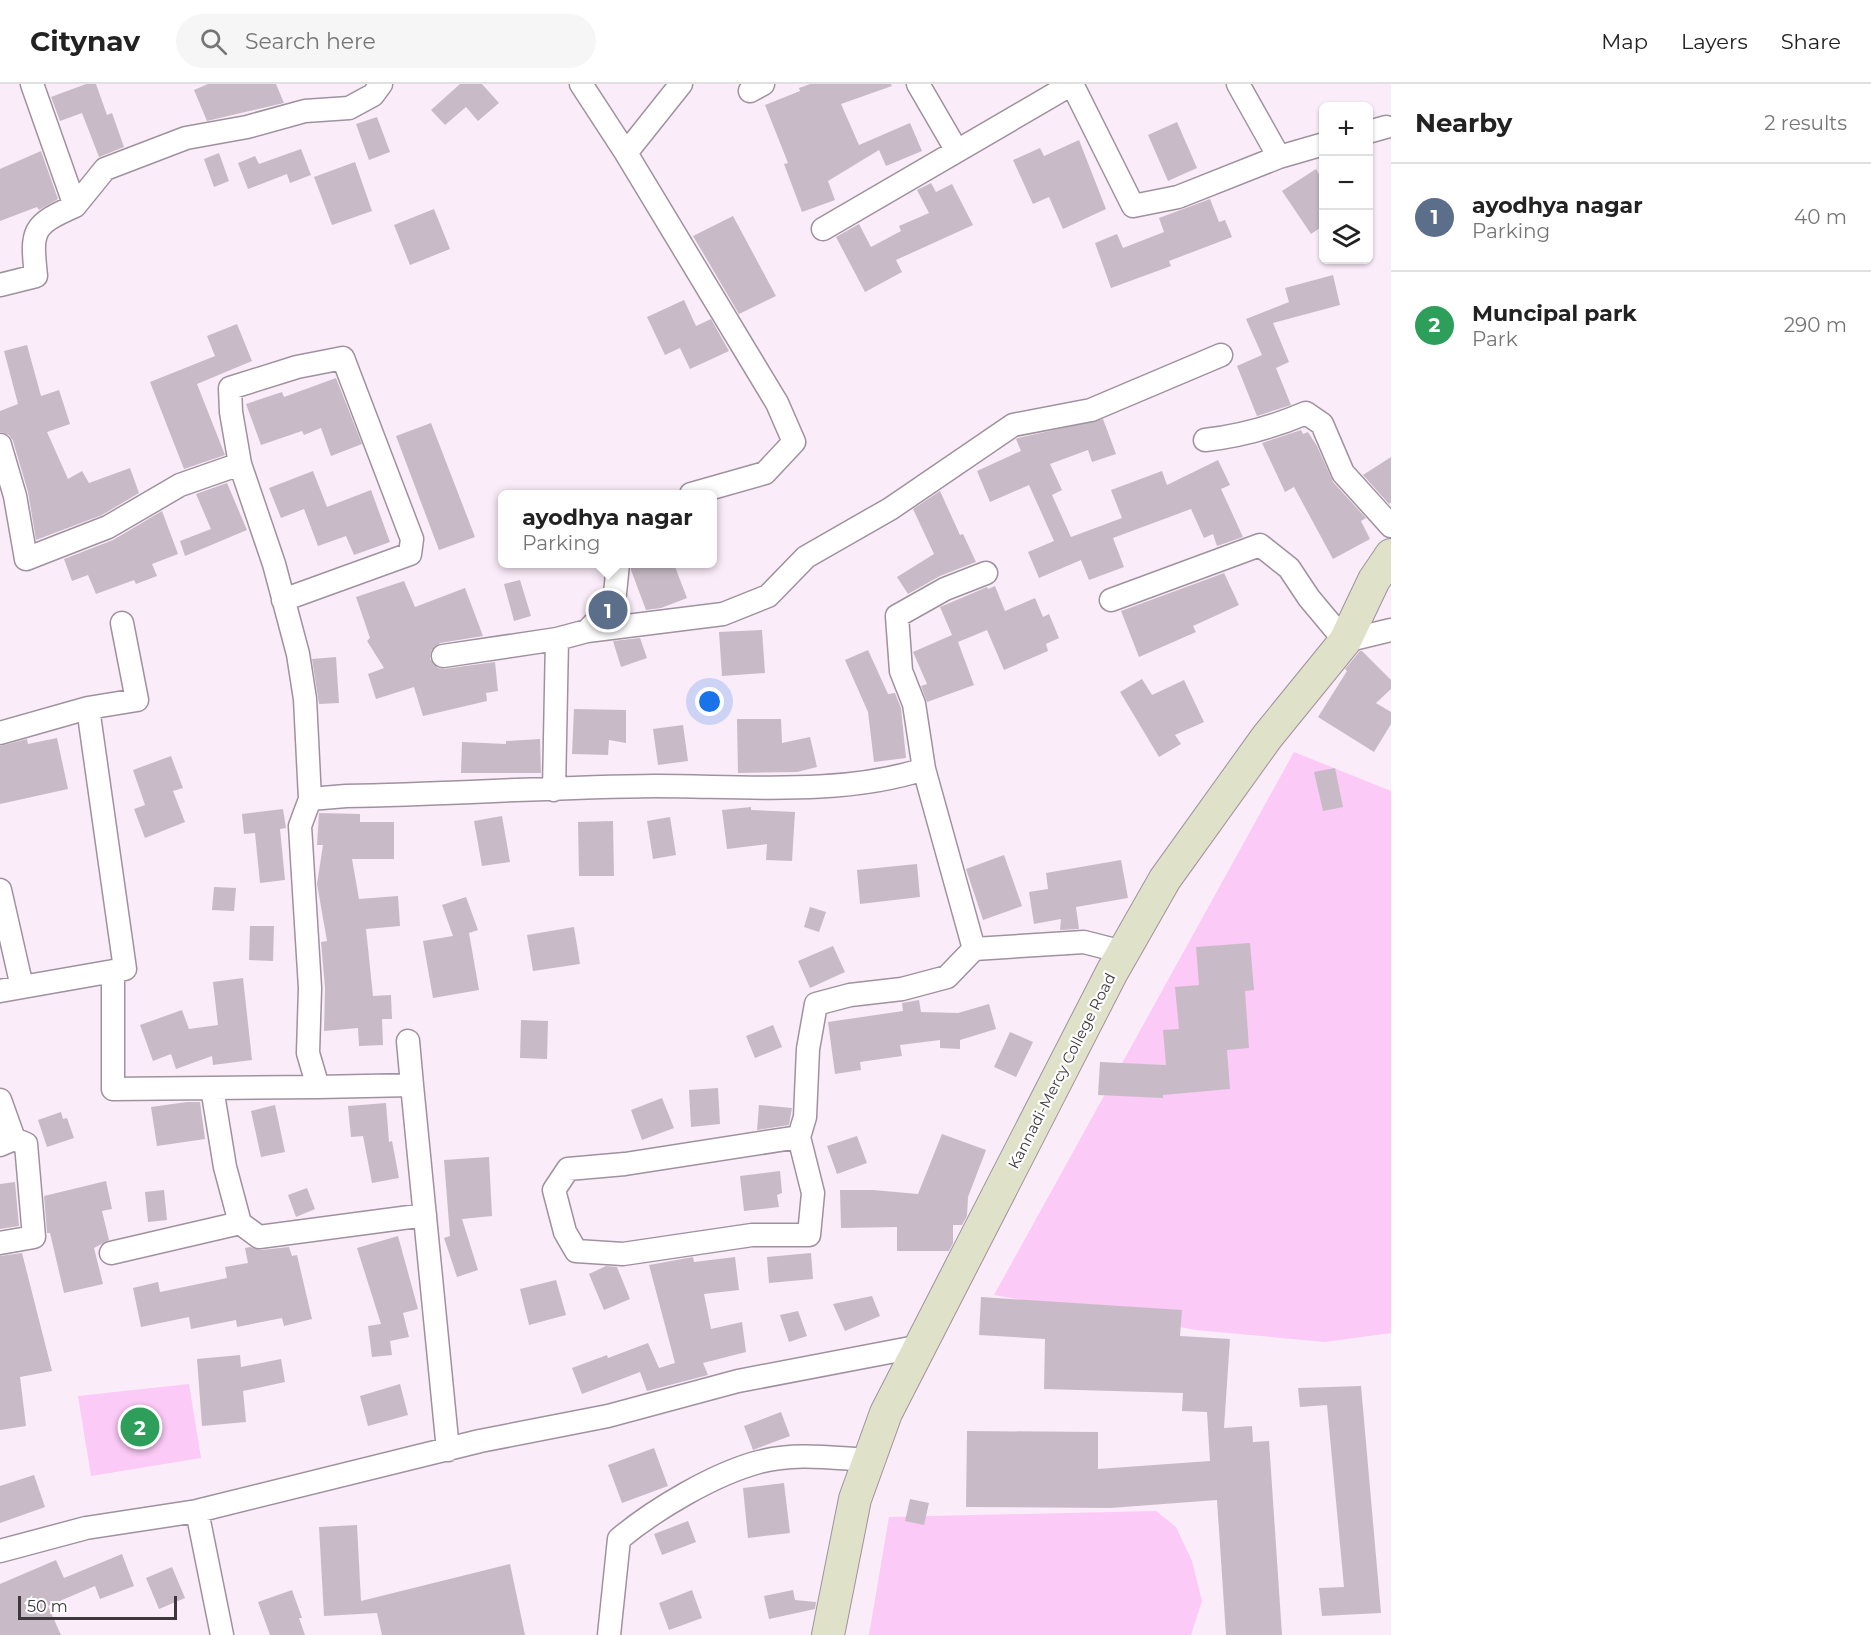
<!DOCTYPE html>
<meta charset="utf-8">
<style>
:root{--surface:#fff;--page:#f6f6f6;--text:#222;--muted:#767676;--line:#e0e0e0;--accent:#0f766e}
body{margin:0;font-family:Montserrat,sans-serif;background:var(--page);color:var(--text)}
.controls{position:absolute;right:18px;top:18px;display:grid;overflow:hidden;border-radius:9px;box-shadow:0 2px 4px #0004}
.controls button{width:54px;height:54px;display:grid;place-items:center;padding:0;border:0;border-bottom:2px solid var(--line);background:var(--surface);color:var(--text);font:30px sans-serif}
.scale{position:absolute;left:18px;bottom:15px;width:159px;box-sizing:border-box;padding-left:6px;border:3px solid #3d373c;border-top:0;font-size:16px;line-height:21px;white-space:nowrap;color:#3d373c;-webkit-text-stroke:4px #fefefe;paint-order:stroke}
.you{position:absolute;left:710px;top:618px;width:21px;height:21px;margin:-15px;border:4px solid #fff;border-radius:50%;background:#1a73e8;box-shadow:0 0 0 9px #1a73e833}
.badge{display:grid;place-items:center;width:39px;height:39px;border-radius:50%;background:var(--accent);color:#fff;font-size:20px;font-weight:700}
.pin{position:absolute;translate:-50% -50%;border:3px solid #fff;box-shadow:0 2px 6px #0006}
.popup{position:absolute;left:498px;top:406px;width:219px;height:78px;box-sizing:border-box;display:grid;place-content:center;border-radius:9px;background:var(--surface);filter:drop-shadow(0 2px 4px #0005);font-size:20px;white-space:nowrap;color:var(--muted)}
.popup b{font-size:22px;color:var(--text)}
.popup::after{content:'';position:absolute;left:50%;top:100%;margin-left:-12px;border:12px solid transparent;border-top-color:var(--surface)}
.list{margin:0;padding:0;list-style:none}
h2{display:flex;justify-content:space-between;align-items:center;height:78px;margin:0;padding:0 24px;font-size:26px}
h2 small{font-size:20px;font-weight:400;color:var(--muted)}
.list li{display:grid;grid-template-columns:39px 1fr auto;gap:18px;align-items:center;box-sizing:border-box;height:108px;padding:0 24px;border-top:2px solid var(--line)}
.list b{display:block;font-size:22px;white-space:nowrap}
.list p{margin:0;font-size:20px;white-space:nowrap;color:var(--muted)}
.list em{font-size:20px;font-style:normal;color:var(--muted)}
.icon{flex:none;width:33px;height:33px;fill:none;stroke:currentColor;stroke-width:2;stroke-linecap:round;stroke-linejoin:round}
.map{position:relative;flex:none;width:1391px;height:1551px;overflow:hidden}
header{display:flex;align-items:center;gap:36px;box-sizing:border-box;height:84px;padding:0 30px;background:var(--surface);border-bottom:2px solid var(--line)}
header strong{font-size:28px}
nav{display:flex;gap:33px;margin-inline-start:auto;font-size:21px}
.search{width:420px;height:54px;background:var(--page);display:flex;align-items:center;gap:15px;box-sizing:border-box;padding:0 21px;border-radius:33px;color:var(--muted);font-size:22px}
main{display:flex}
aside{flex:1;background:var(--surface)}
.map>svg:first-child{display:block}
.green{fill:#fbcaf6}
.building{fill:#c8bbc7}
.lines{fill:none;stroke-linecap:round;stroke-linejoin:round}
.street-casing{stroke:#9f929e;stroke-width:25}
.secondary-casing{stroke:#9f929e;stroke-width:34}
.street{stroke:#fff;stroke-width:22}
.secondary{stroke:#dfe1c8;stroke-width:32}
.labels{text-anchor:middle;stroke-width:4.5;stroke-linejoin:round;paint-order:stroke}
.street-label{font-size:15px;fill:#3d373c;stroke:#fefefe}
</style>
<header>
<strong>Citynav</strong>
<div class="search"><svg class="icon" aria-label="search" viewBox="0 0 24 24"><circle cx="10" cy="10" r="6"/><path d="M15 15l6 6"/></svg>Search here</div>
<nav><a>Map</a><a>Layers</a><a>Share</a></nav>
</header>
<main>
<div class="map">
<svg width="1391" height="1551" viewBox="0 0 1391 1551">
<rect width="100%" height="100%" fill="#faecf8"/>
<!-- green -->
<path class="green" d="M1294,668L1391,707V1249L1325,1258L1196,1246L994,1211Z
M189,1300L201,1374L91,1392L78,1312Z
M1156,1427L1176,1443L1192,1477L1202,1517L1191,1551H869L889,1433Z"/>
<!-- building -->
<path class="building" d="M86,0H96L107,31L112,29L124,63L99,73L82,29L60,37L51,13Z
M208,0H276L284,19L207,37L194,6Z
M460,0H482L499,19L478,37L466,23L445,41L431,26Z
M810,0H891L892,2L841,20L859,61L910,39L922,67L886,82L879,66L828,97L835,116L802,128L784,80L788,79L765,21L800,7L799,4Z
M377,33L390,68L369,76L356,40Z
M1177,38L1197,84L1168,97L1148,51Z
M1079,56L1106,125L1063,145L1049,113L1033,120L1013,76L1040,64L1044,72Z
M301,65L311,91L290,99L287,90L248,105L238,79L255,72L259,80Z
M41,67L58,115L39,126L37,123L0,137V85Z
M219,69L229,97L214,103L204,75Z
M355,78L372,127L332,141L314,93Z
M1316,85L1323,97V142L1311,150L1282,107Z
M931,99L936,108L952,100L973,141L896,176L902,188L865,208L836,153L859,140L871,163L901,147L899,142L929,129L917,106Z
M1210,115L1219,138L1225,136L1232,153L1169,177L1171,182L1111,204L1095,159L1117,150L1123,164L1164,148L1159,134Z
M434,125L450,165L410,181L394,141Z
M733,132L776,212L739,230L693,152Z
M1333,191L1340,221L1273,239L1289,278L1276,284L1291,321L1257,332L1237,282L1262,271L1246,235L1289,218L1285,204Z
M684,216L696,242L711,235L729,267L690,285L680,264L665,271L647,233Z
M237,240L252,277L197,300L225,371L184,385L150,298L215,272L207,252Z
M27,261L41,312L59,306L70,340L47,348L68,395L82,387L89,399L130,384L139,409L102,431L36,456L28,408L13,357L9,351L0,348V327L18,320L4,267Z
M336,294L362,360L331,372L321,344L304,351L302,347L261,361L246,320L282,308L284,313Z
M1103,335L1116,370L1092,378L1088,366L1050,380L1062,406L1052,411L1071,453L1122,434L1111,406L1162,387L1167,401L1218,376L1230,401L1221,405L1243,453L1217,462L1213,450L1204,454L1191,425L1113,454L1124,483L1089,496L1081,476L1039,494L1028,468L1054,457L1029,401L990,418L977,387L1021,367L1016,355L1018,354Z
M431,339L475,453L439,466L396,352Z
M1301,346L1303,350L1308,348L1317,362L1333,398L1366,434L1361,437L1370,455L1333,475L1294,403L1285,408L1262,359Z
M1391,373V418L1389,420L1363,391Z
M313,387L327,423L371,406L390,458L354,471L346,452L318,462L304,425L281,434L269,404Z
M227,399L247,446L185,472L180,457L211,445L196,410Z
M940,407L960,451L963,450L976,478L940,492L908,510L897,493L934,470L913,425Z
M162,427L178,470L152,480L157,492L136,500L134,496L96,510L88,491L72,497L64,475L113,456Z
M631,480H674L687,514L661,524L646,526L631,486Z
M1224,489L1239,521L1193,542L1196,548L1139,573L1121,527Z
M520,496L531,532L514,537L504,500Z
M404,497L415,523L465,504L483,552L440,559L431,567L430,575L438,584L444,585L495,578L498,607L486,609L487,617L423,632L414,603L376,615L368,590L384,584L367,557L370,554L356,513Z
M995,502L1005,527L1035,514L1043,533L1049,530L1059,554L1046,560L1048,567L1004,586L987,546L958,558L974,601L927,618L921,602L927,600L913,568L952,551L940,523L987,503L988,505Z
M762,546L765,589L722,592L719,548Z
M640,554L647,574L621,583L613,557Z
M868,566L888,610L895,609L901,624L906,674L874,678L868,628L845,576Z
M1360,567H1362L1391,596V605L1376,619L1391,628V640L1374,668L1318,633L1347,587L1345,585Z
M336,573L339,619L319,620L312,575Z
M1142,595L1152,611L1184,596L1204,638L1175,651L1181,660L1159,673L1120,608Z
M574,625L626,626V659L609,656L608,671L572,670Z
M737,635H781L782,659L810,653L817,683L797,688L738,689Z
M683,641L688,677L658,681L653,645Z
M57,654L68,705L0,720V662L27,655L28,660Z
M540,655L541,689H461L462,658L506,660V657Z
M171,672L183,704L173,707L185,738L145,754L134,725L145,721L133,686Z
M1335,684L1343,723L1323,727L1314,688Z
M751,723V726L795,728L792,777L766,776L767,760L727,765L722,726Z
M283,725L286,744L280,745L285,796L260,799L255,749L244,750L242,730Z
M319,729L360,730V738H394V775H352L359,815L398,812L400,842L366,845L373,912L391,911L392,935H382L383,961L359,962L358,944L324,947L325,904L321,858L327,857L317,800L323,761H317Z
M502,732L510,778L482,782L474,737Z
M670,733L676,771L653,775L647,737Z
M613,737L614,792H579L578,738Z
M1004,771L1022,822L983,836L966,785Z
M1121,776L1128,814L1076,823L1079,845L1060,846L1061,835L1034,840L1029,808L1048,805L1046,789Z
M917,780L920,813L860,820L857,786Z
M214,803L236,804L234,827L212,826Z
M466,813L478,846L469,849L479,906L433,914L423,857L453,852L442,821Z
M810,823L826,828L819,848L804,843Z
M250,842H274L273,877L249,876Z
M574,843L580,880L533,887L527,851Z
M1250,859L1254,906L1245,907L1249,964L1227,966L1230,1005L1163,1011V1014L1098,1011L1100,978L1166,981L1163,946L1179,945L1175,903L1199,901L1196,863Z
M833,862L845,888L810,904L798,877Z
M243,894L252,976L213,981L212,972L176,985L171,970L153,977L140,941L182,926L189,945L218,941L213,898Z
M919,916L921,928L958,929L989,920L996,945L960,956V965L940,964V956L900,961L902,972L860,978L861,986L835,990L828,938L903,927L902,919Z
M521,936L548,937L547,975L520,974Z
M773,941L782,963L755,974L746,952Z
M1010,948L1033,958L1016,993L994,983Z
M718,1004L720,1040L691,1043L689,1006Z
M662,1014L674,1044L642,1056L631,1026Z
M187,1018H200L205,1055L157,1062L151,1023Z
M386,1019L389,1058L392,1057L399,1094L372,1099L363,1052L351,1053L348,1022Z
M275,1021L285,1068L261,1073L251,1027Z
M759,1021L792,1024L789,1041L757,1046Z
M61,1028L63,1035L67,1034L74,1054L47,1063L38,1036Z
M942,1050L986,1066L968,1113L967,1132L962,1141H953V1159L949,1167H897V1143L841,1144L840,1106H873L918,1110Z
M857,1052L867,1079L837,1090L827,1062Z
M489,1073L492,1132L462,1135L478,1186L457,1193L444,1154L450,1152L444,1076Z
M780,1087L782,1109L777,1111L779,1123L744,1127L740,1092Z
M106,1097L112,1125L102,1127L109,1156L94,1164L103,1200L64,1209L50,1149H47L44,1112Z
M15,1098L19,1142L0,1145V1100Z
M307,1104L315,1125L296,1133L288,1111Z
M164,1106L167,1136L148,1138L145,1108Z
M398,1152L418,1225L403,1229L409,1253L390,1257L392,1271L372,1273L368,1242L381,1240L357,1164Z
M250,1163L261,1166L289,1163L292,1172L297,1171L312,1235L284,1242L282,1234L237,1243L236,1236L191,1245L189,1233L141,1243L133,1204L158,1198L160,1208L227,1194L225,1183L248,1179L245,1164Z
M22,1169L52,1287L20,1293L26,1342L0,1346V1172Z
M811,1169L813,1195L769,1199L767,1173Z
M693,1173L694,1178L735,1173L739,1206L704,1210L711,1245L742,1238L746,1268L703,1279L708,1291L647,1307L640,1288L582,1310L572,1284L607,1271L608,1274L648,1259L659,1284L675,1279L649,1181Z
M606,1182L617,1183L630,1215L604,1226L589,1190Z
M556,1196L566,1231L529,1241L520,1205Z
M872,1212L880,1232L845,1247L833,1220Z
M981,1213L1182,1226L1180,1252L1230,1255L1224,1344L1252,1342L1253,1358L1269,1357L1282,1551H1226L1217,1416L1110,1424L966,1423L967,1347L1098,1348V1385L1210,1377L1207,1328L1182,1327L1183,1309L1044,1305L1045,1255L979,1251Z
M798,1227L807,1252L789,1258L780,1231Z
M240,1271L241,1283L281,1275L285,1298L243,1307L246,1338L202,1342L197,1275Z
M400,1300L408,1331L368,1342L360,1312Z
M1361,1302L1381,1529L1322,1532L1319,1504L1344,1503L1327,1321L1300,1323L1298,1304Z
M781,1328L790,1352L753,1366L744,1342Z
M654,1364L668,1402L622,1419L608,1381Z
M34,1391L45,1423L0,1439V1402Z
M784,1399L790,1449L748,1454L743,1404Z
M910,1415L929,1419L924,1441L905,1437Z
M688,1437L696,1458L662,1471L654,1450Z
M357,1441L361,1517L510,1480L525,1551H382L377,1529L324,1532L319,1443Z
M122,1470L134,1502L100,1515L95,1502L48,1522L61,1551H0V1500L56,1476L64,1494Z
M172,1483L185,1514L159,1525L146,1494Z
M292,1506L302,1534H299L305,1551H270L258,1518Z
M692,1506L702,1534L669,1546L659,1519Z
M793,1506L795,1516L816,1518L815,1525L769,1535L764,1512Z"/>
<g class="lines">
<!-- street casing -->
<g class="street-casing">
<path id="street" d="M581,0L626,69L777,319L794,358L765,389L691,410
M918,0L957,67
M1072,0L1133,122L1178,113L1279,73
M1238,0L1279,73L1324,60
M750,7L763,0
M1368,48L1386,43
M626,69L681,0
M75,122L105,85L186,54L247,43L305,27L349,24L373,11L381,0
M823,145L1072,0
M0,201L36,192C31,146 32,141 75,122L32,0
M1205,356C1241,352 1273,343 1306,329L1322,340L1343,389L1391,442
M0,361L15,412L26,475L108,443L180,401L240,380
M283,516L410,470L412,455L343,274L297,283L230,304L231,328L240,380L274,480L298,570L305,615L310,715L300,742L310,904L308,969L318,1003L412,1001L448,1366
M1111,516L1260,461L1289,484L1309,514L1345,557L1391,546
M587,547L614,519L618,480
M557,555L587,547L723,530L768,512L806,473L890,425L1013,341L1091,326L1221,271
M443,572L557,555L554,706
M0,649L88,624
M924,685L974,865
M310,715L346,712C450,710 553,703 656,702C741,702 842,712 924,685L914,620L901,587L897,532L945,505L986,489
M0,806L22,903
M113,887V1005L212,1004
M0,907L125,885L88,624L137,616L122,539
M408,957L412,1001
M318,1003L212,1004L225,1083L240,1139L259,1153L425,1131
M0,1016L14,1055
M799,1053L813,1109L809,1151H752L623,1170L576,1167L565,1148L554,1106L568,1085L625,1080L799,1053L805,1033L808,965L816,920L850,911L902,905L947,893L974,865L1084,858L1123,868
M0,1061L14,1055L26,1060L34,1153L0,1159
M111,1169L240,1139
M197,1427L222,1551
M0,1467L86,1444L197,1427L480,1357L608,1332L738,1297L921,1262
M609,1551L619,1455C655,1425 714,1390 759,1378C795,1368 833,1374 869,1376"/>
</g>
<!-- secondary casing -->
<g class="secondary-casing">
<path id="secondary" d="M828,1551L855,1415L886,1329L1112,888L1165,795L1267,653L1345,557L1374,496L1391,471"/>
</g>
<!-- street -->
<use href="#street" class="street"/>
<!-- secondary -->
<use href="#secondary" class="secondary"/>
</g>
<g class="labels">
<!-- street labels -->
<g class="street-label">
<text transform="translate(1062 987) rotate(-63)" y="5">Kannadi-Mercy College Road</text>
</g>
</g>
</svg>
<div class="controls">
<button>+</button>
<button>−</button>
<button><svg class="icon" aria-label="layers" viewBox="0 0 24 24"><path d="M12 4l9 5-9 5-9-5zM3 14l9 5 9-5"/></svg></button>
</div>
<div class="scale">50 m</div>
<div class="you"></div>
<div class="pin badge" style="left:608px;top:526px;background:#5c6f8a">1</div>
<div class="popup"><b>ayodhya nagar</b>Parking</div>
<div class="pin badge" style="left:140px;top:1343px;background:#2e9e5b">2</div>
</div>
<aside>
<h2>Nearby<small>2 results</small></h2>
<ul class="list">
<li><span class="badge" style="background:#5c6f8a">1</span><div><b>ayodhya nagar</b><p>Parking</p></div><em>40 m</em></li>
<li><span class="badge" style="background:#2e9e5b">2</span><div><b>Muncipal park</b><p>Park</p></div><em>290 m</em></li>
</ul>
</aside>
</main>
